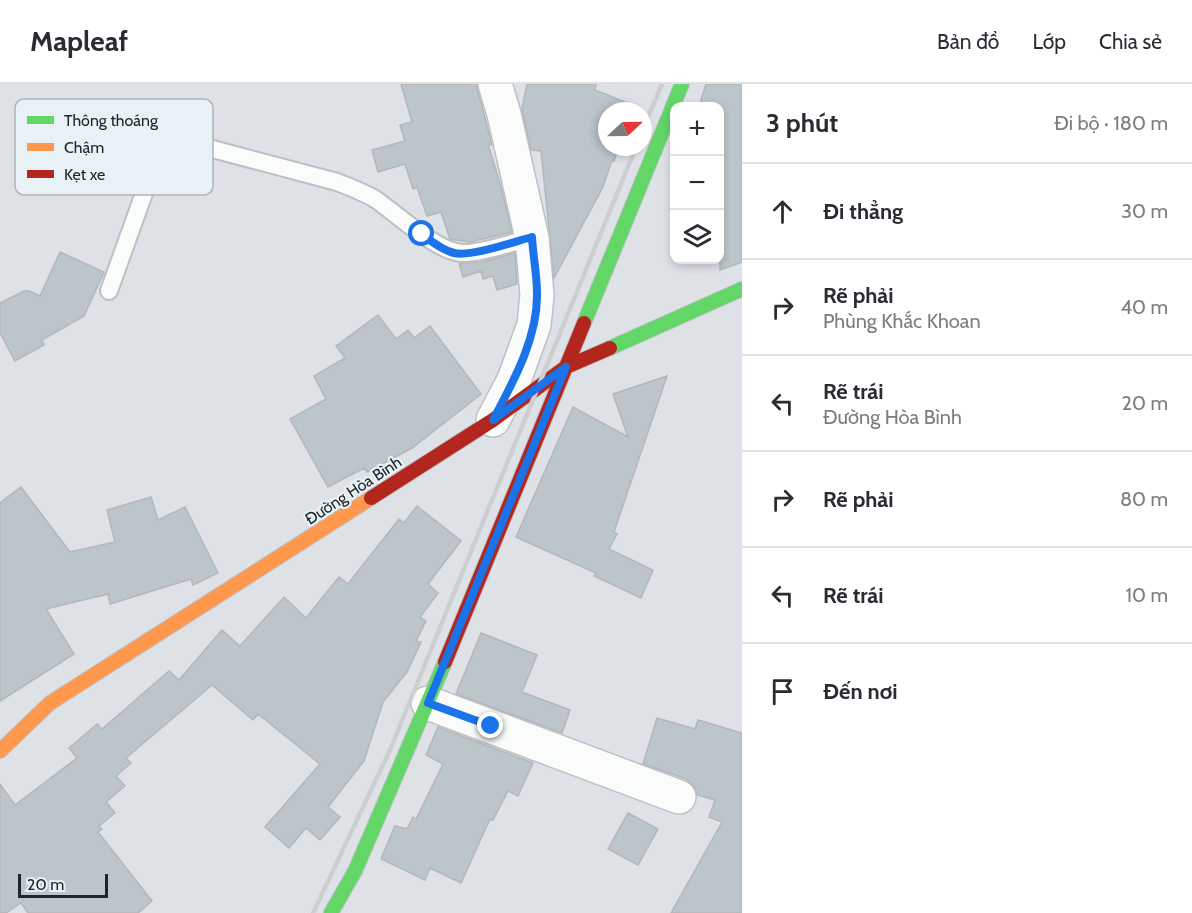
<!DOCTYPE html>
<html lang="vi">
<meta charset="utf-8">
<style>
:root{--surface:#fff;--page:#f7f7f7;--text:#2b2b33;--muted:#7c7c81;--line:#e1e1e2}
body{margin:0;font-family:Cabin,sans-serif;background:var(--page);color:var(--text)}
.controls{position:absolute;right:18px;top:18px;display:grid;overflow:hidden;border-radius:12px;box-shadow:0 3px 9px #0003}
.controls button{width:54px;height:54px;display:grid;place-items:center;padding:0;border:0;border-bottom:2px solid var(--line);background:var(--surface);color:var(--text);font:30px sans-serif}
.compass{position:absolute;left:598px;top:18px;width:54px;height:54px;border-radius:50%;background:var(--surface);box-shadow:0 3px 9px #0003;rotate:68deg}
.scale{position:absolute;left:18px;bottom:15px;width:90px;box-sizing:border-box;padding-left:6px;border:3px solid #212426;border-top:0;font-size:16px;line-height:21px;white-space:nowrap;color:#212426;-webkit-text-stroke:4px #e8f1f6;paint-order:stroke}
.stop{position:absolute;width:18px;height:18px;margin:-14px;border:4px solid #1a73e8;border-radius:50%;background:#fff}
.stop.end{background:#1a73e8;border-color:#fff;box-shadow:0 2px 6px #0008}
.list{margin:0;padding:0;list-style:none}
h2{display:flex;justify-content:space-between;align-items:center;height:78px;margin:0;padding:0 24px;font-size:26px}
h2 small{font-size:20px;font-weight:400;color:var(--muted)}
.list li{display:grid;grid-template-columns:39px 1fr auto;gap:18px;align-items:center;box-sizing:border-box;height:96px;padding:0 24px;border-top:2px solid var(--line)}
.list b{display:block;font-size:22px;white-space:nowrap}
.list p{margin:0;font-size:20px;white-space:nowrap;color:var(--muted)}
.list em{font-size:20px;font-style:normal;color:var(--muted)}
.icon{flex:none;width:33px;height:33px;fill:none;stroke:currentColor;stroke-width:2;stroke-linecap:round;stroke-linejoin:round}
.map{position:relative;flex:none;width:742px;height:829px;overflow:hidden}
header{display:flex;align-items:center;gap:36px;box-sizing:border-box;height:84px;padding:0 30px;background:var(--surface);border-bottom:2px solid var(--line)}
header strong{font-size:28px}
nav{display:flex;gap:33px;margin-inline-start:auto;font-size:21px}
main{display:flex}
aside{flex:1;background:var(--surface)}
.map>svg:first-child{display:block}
.building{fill:#bcc5c9;stroke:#b3b7b9;stroke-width:1.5}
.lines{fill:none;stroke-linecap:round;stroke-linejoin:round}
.lane-casing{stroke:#bcc0c3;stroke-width:20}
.street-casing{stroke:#bcc0c3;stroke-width:36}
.fast-casing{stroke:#bcc0c3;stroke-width:16}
.slow-casing{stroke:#bcc0c3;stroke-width:16}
.jam-casing{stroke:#bcc0c3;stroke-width:16}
.lane{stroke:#fafbfb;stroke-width:16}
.street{stroke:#fafbfb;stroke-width:33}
.fast{stroke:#63d668;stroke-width:14}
.slow{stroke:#ff974d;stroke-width:14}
.jam{stroke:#b3261e;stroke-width:14}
.rail{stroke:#cdced0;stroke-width:4.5}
.route{stroke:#1a73e8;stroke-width:8}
.labels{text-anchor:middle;stroke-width:4.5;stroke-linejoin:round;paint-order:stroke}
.street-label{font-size:16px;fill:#212426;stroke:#e8f1f6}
.key{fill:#e8f1f6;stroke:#acb4b8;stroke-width:1.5}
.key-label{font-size:16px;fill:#212426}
</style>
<header>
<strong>Mapleaf</strong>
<nav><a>Bản đồ</a><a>Lớp</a><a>Chia sẻ</a></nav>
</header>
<main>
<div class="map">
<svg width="742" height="829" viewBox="0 0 742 829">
<rect width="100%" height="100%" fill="#dee2e6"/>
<!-- building -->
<path class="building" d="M401,0H476L492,61L488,60L501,103L512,148L470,158L450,155L441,128L427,132L417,103L413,105L405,80L378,88L372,66L405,57L400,41L412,38Z
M527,0H596L595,6L635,22L634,27H607V63H619L614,77L612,76L603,103L554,194L541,67L531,66L522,25Z
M706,0H742V178L720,186V22H699Z
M60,168L104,188L84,232L42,256L44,261L15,277L0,249V219L24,207H29L40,212Z
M515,169L517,200L497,206L493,192L483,195L481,187L463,193L459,179L482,178Z
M378,231L396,255L408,246L414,254L430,242L481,310L412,364L367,388L364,384L328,403L290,335L326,315L314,292L345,274L336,262Z
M667,292L614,448L617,450L609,465L653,486L641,514L594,492L596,489L516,453L573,323L628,353L613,310Z
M21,403L70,468L115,458L107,426L151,413L158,436L185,423L218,489L193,501L191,495L110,520L108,510L46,525L74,570L0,617V419Z
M417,422L461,457L428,500L438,509L420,533L426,537L416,557L421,558L407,588L383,618L364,677L328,723L340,733L320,756L306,744L289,764L265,743L320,680L258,630L253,636L212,601L126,674L131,679L116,692L125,702L106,718L115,729L99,742L102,745L98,748L152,817L138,829H28L21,819L6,829H0V700L15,721L77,674L69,664L97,640L102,645L169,587L179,596L222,546L240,562L284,513L306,534L339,493L348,500L399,435L404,439Z
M481,549L537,571L522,608L570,626L562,649L456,610Z
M657,634L695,645L698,636L742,649V829H671L722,738L709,733L715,716L697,711L694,702L686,695L643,680Z
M438,643L533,679L518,712L508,707L493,736L490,735L461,799L430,784L425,796L381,775L395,742L407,745L413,733L416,735L443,680L426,671Z
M628,729L658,745L638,781L608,765Z"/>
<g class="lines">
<!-- lane casing -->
<g class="lane-casing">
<path id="lane" d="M129,54L192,61
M109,207L152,87L177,66L201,62L337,98C350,103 363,108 375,115C397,130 439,170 464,169C483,169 513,158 532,154"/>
</g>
<!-- street casing -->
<g class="street-casing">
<path id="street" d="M493,336L514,296L534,241L537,211L532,154L504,30L495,0
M428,619L679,713"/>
</g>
<!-- fast casing -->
<g class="fast-casing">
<path id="fast" d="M584,239L682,0
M610,264L742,205
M331,829L355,787L445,578"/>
</g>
<!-- slow casing -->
<g class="slow-casing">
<path id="slow" d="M0,667L50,619L371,414"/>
</g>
<!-- jam casing -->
<g class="jam-casing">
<path id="jam" d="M371,414L493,336L566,283L610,264
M445,578L584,239"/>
</g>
<!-- lane -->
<use href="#lane" class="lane"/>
<!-- street -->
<use href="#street" class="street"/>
<!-- fast -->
<use href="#fast" class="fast"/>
<!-- slow -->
<use href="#slow" class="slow"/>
<!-- jam -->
<use href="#jam" class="jam"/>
<!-- rail -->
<path class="rail" d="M643,45L662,0
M313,829L390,666L636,63"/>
</g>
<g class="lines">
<!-- route -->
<path class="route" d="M422,150C431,157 442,166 454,169C471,173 513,158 532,153C533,172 537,191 537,209C538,254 513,298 493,336L566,283L428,619L491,642"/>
</g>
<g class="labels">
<!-- street labels -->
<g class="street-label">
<text transform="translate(353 406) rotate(-33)" y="6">Đường Hòa Bình</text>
</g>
</g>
<!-- legend -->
<rect x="15" y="15" width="198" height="96" rx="9" class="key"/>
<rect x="27" y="32" width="27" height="8" fill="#63d668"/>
<rect x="27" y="59" width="27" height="8" fill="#ff974d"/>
<rect x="27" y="86" width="27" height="8" fill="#b3261e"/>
<g class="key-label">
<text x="64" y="42">Thông thoáng</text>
<text x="64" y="69">Chậm</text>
<text x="64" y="96">Kẹt xe</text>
</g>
</svg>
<div class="controls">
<button>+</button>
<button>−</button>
<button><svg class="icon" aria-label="layers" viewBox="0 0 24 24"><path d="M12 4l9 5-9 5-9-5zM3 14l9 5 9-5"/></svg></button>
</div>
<svg class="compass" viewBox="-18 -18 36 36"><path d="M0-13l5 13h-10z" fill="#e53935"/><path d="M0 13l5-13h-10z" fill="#7c7c81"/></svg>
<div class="scale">20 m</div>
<div class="stop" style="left:422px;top:150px"></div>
<div class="stop end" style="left:491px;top:642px"></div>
</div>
<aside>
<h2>3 phút<small>Đi bộ · 180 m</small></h2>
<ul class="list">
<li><svg class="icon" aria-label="ahead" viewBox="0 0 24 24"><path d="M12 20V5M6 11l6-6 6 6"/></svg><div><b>Đi thẳng</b></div><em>30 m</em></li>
<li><svg class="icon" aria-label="right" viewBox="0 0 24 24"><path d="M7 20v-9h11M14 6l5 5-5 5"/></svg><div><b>Rẽ phải</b><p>Phùng Khắc Khoan</p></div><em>40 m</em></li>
<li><svg class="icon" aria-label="left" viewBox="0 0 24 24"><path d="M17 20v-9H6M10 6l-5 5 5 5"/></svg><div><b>Rẽ trái</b><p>Đường Hòa Bình</p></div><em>20 m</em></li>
<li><svg class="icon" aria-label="right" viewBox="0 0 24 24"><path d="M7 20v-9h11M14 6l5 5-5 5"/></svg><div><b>Rẽ phải</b></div><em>80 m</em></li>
<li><svg class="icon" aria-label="left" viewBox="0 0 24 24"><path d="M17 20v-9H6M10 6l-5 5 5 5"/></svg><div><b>Rẽ trái</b></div><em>10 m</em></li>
<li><svg class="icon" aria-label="arrive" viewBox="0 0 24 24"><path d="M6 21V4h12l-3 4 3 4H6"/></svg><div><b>Đến nơi</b></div></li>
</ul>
</aside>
</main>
